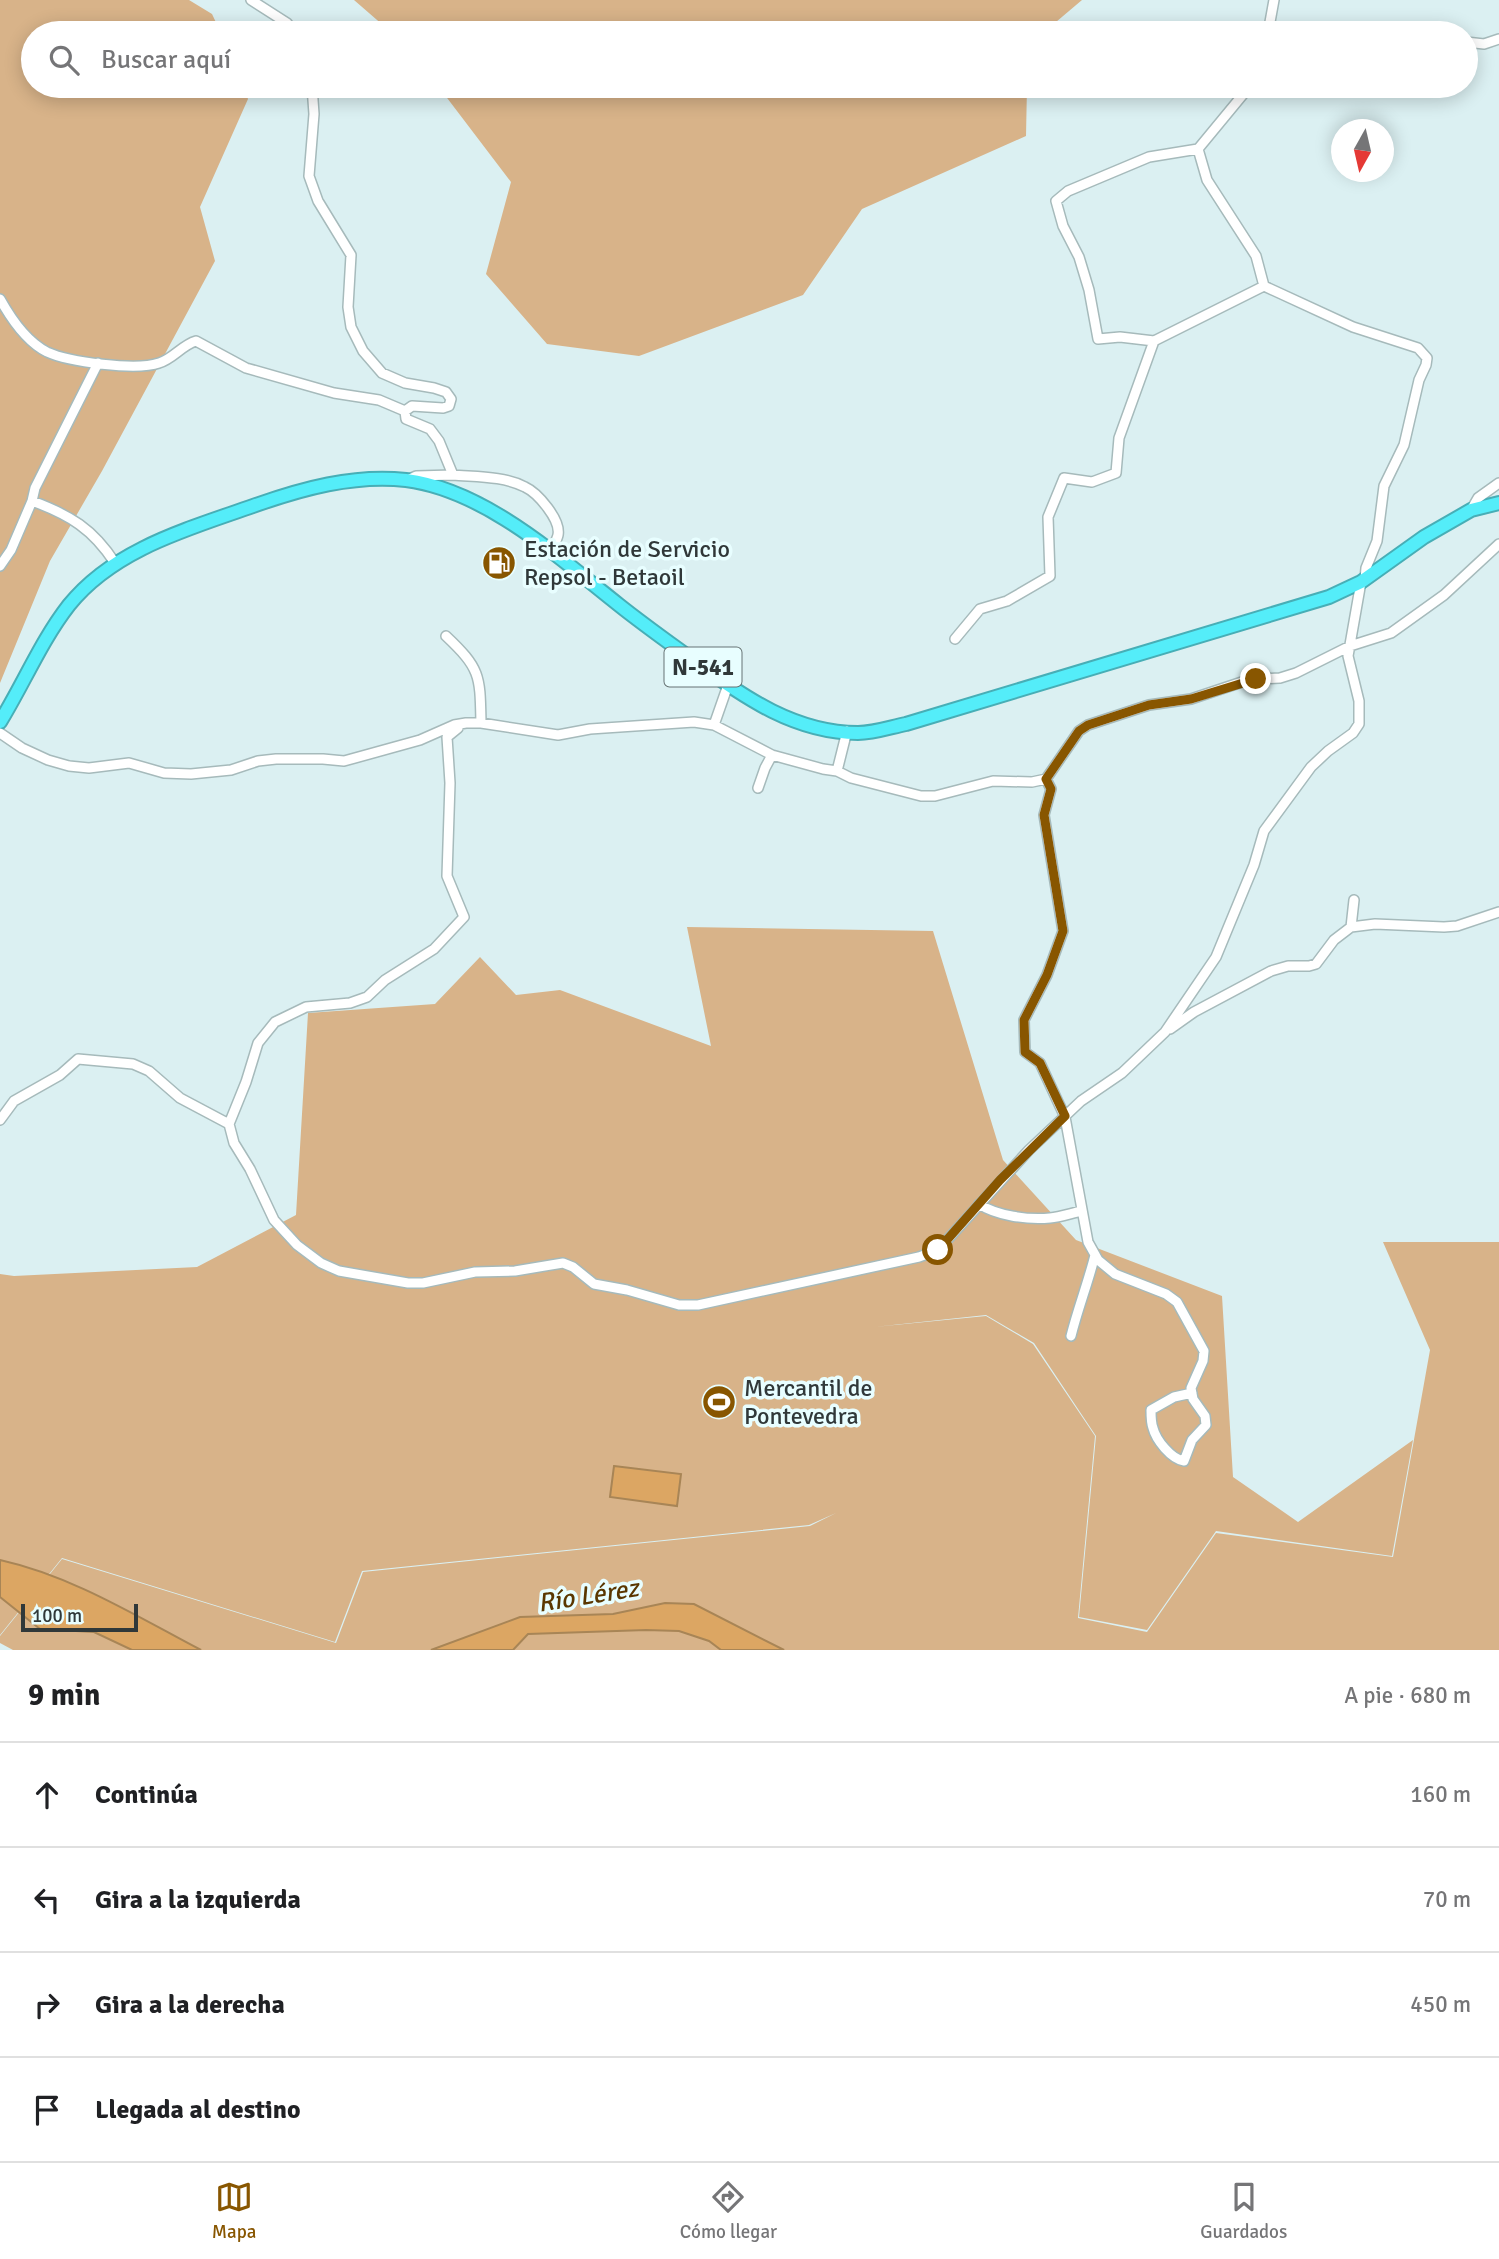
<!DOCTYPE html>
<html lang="es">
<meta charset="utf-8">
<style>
:root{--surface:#fff;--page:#f6f6f6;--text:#202124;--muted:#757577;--line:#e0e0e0;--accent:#885600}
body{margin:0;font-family:Signika,sans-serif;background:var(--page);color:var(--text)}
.compass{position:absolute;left:1331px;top:119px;width:63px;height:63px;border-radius:50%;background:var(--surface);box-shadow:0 4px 18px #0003;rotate:188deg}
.scale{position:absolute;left:21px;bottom:18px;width:117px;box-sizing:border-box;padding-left:7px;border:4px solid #303839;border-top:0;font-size:19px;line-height:24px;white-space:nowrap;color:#303839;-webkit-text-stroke:5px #e8feff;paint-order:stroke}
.stop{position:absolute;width:21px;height:21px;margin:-16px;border:5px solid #885600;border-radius:50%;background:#fff}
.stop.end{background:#885600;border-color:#fff;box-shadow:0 2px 7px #0008}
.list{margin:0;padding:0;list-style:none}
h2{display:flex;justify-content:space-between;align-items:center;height:91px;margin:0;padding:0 28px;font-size:30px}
h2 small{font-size:23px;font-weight:400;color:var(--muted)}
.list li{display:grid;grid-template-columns:46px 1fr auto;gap:21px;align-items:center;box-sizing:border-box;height:105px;padding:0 28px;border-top:2px solid var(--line)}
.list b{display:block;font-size:26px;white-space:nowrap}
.list em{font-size:23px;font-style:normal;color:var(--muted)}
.icon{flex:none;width:38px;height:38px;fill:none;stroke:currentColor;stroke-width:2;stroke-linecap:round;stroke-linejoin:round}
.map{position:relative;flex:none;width:1499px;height:1650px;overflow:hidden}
.search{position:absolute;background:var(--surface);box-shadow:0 4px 18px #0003;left:21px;right:21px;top:21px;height:77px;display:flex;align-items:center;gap:18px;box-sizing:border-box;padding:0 24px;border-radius:38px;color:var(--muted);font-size:26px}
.sheet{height:511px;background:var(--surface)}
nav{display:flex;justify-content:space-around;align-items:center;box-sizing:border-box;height:98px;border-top:2px solid var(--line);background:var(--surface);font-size:19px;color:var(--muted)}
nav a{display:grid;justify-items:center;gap:4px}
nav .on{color:var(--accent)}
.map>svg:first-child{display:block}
.green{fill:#d8b389}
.water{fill:#dca663;stroke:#a88556;stroke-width:2}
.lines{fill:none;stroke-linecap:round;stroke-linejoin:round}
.minor-casing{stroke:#a6babb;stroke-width:12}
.highway-casing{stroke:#47aeb6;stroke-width:16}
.minor{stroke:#fff;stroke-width:9}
.highway{stroke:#54edf9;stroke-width:12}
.route{stroke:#885600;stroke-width:9}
.labels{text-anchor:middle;stroke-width:7;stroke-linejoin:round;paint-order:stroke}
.shield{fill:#e8feff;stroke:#677374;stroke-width:2}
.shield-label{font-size:23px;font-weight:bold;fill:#303839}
.poi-label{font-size:24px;fill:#303839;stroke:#e8feff;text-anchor:start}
.water-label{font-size:26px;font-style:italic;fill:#5a3700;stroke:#e8feff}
</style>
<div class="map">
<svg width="1499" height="1650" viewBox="0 0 1499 1650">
<rect width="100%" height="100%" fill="#dbf0f2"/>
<!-- green -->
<path class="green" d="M0,0H189L212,14L221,33H33V86H243L248,99L200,207L215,261L102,471L50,561L0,683Z
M354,0H1082L1043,33H392Z
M438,86H1027L1026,136L862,209L803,295L639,356L547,344L486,274L511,182Z
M687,927L933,931L1003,1160L1076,1240L1222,1296L1233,1477L1298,1522L1413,1440L1392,1556L1216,1531L1147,1630L1079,1617L1096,1436L1034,1343L986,1315L874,1327L986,1316L1033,1344L1095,1436L1078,1618L1147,1632L1216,1533L1393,1557L1430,1350L1383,1242H1499V1650H13L0,1643V1636L62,1559L336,1643L363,1572L810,1526L836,1513L809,1525L362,1571L335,1642L62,1558L0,1635V1274L14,1276L197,1267L296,1215L308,1013L435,1004L480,957L516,995L560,990L711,1046Z"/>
<!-- water -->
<path class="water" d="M614,1466L681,1474L677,1506L610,1497Z
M0,1560C72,1576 136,1616 201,1650H132L94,1632L40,1629L0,1597Z
M665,1603L694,1604L784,1650H721L709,1641L679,1631L646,1630L528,1634L513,1650H431L520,1617L613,1614Z"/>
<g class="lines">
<!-- minor casing -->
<g class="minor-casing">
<path id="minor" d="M251,0L287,23L294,33
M1268,33L1274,0
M1342,33L1357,31L1380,33
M1466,42L1484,44L1499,39
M312,86L314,114L309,176L318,201L351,255L348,307L351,327L363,351L382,373L405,383L434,388L446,392L451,399L449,406L443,408L412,406L405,411L406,419L430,429L439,441L453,475C476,477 504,476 525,487C538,493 561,520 558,535C557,540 553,546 551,551
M1250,86L1198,149L1207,180L1256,256L1264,286L1353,327L1418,348L1427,358L1426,365L1419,380L1404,445L1384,486L1377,541L1366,568L1365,579
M0,299C10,317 27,342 47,352C69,362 136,371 159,363C173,359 182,345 196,341L246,368L334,393L379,400L405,411
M1154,341L1120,337L1098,339L1089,290L1079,257L1063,226L1056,201L1068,191L1149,157L1198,149
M407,480L416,476L453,475
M32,501L35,488L98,363
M1471,510L1478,498L1499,483
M0,566L11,550L32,501C70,515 93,529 115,563
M446,636C481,669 480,676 481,723
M955,639L980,609L1007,601L1050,576L1048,517L1064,478L1092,482L1116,473L1119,438L1154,341L1264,286
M714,725L728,685
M0,733L22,748L48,760L69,766L89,768L129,763L164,773L191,774L231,770L258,761L276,759H323L344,761L420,740L454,725L466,723H481L558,735L590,729L694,722L714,725L772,755L823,769L837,771L851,778L921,796H935L993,781L1032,782L1046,779L1079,731L1088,725L1149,705L1191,699L1242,682L1256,679L1280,678L1296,673L1350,646L1391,633L1444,595L1499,544
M837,771L847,731
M1046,779L1051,789L1044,815L1063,931L1047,975L1024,1020L1025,1052L1040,1063L1065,1117L1088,1242L1098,1260L1115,1274L1166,1294L1177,1302L1204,1351L1203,1361L1191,1388L1193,1399L1205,1416L1206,1425L1192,1440L1184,1461C1171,1459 1156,1440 1153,1428C1151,1423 1151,1416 1151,1410L1174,1397L1192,1393
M758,788L765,768L772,755
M1351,927L1354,900
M1170,1029L1194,1012L1271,971L1288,966H1309L1316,964L1334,940L1351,927L1375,924L1444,927L1457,926L1499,912
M0,1120L14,1101L60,1075L78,1059L133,1064L149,1071L180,1098L229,1124L234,1143L250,1169L274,1220L297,1245L321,1263L339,1271L408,1283H423L475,1272L515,1271L563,1263L573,1267L594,1284L627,1290L679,1305H698L919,1257L938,1250L1029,1150L1081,1101L1122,1073L1165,1032L1216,957L1254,865L1264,831L1311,767L1328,751L1353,733L1359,724V701L1348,656L1361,582
M229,1124L246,1082L258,1043L275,1022L306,1007L350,1003L367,997L385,980L434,949L464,917L447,876L450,783L447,737L458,728
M979,1204C997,1216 1028,1220 1050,1218C1060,1217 1072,1213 1082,1211
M1071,1336C1078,1308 1088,1283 1095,1255"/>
</g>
<!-- highway casing -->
<g class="highway-casing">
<path id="highway" d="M0,722C24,683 41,641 69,605C114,549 188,529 253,506C301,489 354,474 406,480C485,490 558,557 619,605C644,625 671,644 697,663C745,698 796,733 858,733C874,733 891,727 906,724L1329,597L1361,582L1424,537L1471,510L1499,503"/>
</g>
<!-- minor -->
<use href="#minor" class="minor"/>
<!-- highway -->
<use href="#highway" class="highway"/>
</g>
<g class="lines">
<!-- route -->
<path class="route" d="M938,1250L1000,1180L1065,1116L1040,1063L1025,1052L1024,1020L1047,975L1063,931L1044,815L1051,789L1046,779L1079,731L1088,725L1149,705L1191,699L1256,679"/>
</g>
<!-- icons -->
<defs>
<g id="fuel-disc" transform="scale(1.75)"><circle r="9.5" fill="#885600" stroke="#e8feff"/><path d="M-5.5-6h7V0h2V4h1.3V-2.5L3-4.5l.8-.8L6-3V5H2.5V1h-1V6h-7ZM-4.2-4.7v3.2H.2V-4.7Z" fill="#fff"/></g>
<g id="stadium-disc" transform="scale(1.75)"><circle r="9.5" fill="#885600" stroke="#e8feff"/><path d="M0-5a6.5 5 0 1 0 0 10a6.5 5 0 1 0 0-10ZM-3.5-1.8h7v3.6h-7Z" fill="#fff"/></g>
</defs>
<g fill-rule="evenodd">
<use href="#fuel-disc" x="499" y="563"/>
<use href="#stadium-disc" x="719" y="1402"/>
</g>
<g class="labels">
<!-- shield labels -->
<rect class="shield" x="664.5" y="647.5" width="77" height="39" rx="5"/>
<g class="shield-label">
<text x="703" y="675">N-541</text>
</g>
<!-- poi labels -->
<g class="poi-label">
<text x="524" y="557">Estación de Servicio<tspan x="524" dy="28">Repsol - Betaoil</tspan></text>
<text x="744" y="1396">Mercantil de<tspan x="744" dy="28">Pontevedra</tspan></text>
</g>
<!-- water labels -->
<g class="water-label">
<text transform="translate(588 1595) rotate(-9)" y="9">Río Lérez</text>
</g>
</g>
</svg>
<svg class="compass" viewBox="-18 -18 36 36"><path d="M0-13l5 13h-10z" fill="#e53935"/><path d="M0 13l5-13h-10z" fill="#757577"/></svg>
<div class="scale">100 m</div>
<div class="stop" style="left:938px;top:1250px"></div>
<div class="stop end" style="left:1256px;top:679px"></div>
<div class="search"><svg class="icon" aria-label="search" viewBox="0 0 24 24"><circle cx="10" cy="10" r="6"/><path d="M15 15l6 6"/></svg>Buscar aquí</div>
</div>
<section class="sheet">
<h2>9 min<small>A pie · 680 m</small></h2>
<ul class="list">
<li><svg class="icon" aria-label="ahead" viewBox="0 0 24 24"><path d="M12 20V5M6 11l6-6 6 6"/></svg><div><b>Continúa</b></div><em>160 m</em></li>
<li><svg class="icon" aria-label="left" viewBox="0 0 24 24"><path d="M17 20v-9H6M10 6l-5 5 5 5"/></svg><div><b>Gira a la izquierda</b></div><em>70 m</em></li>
<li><svg class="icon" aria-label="right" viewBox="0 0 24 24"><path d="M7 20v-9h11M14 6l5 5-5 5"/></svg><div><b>Gira a la derecha</b></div><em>450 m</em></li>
<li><svg class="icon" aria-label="arrive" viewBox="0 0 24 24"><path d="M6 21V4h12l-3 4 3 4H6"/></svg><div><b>Llegada al destino</b></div></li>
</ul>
</section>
<nav>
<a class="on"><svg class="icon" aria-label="map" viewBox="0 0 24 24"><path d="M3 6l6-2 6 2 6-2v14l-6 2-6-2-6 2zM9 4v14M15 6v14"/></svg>Mapa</a>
<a><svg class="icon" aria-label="directions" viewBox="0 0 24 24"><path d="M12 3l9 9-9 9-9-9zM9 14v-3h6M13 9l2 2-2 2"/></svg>Cómo llegar</a>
<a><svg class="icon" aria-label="saved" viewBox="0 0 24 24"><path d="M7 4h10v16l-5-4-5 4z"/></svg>Guardados</a>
</nav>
